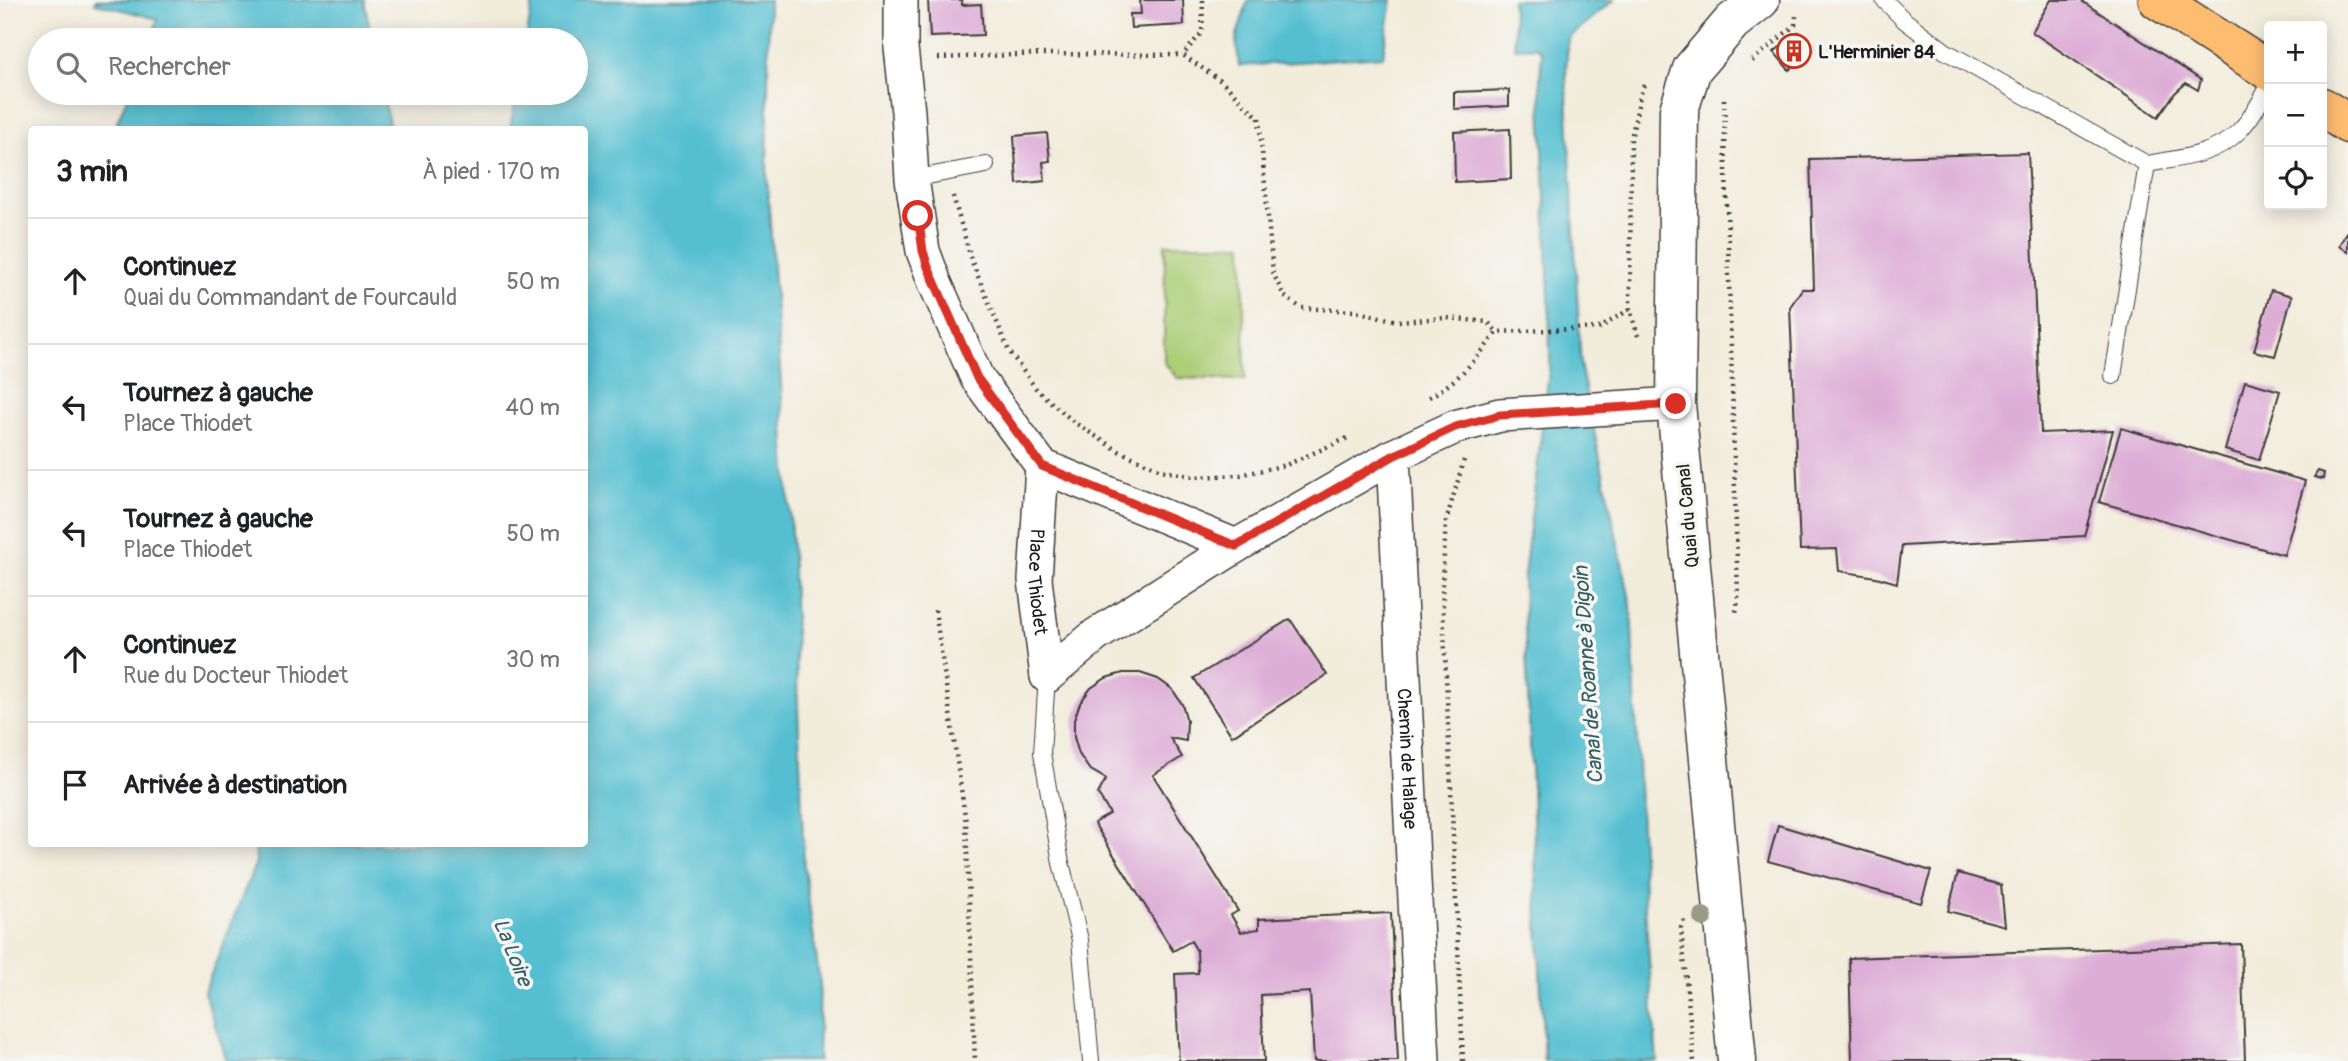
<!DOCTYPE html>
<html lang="fr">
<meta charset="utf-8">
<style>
:root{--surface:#fff;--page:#f6f6f6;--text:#202124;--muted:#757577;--line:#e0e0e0}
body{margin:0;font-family:Pangolin,sans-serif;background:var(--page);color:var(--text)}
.controls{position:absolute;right:21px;top:21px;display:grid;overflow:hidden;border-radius:7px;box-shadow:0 4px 18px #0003}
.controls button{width:63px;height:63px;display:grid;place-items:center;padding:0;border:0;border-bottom:2px solid var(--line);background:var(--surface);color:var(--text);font:35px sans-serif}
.stop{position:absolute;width:21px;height:21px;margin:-16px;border:5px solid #d93025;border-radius:50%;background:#fff}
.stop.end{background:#d93025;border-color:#fff;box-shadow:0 2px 7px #0008}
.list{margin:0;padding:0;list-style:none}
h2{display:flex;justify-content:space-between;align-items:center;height:91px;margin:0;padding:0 28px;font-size:30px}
h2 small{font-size:23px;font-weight:400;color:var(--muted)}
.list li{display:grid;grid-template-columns:46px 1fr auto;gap:21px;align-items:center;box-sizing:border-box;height:126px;padding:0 28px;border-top:2px solid var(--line)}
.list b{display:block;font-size:26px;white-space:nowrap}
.list p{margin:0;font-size:23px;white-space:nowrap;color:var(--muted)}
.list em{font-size:23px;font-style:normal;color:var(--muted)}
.icon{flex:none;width:38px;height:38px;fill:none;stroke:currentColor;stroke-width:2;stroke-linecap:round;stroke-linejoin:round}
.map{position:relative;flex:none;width:2348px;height:1061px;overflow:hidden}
.search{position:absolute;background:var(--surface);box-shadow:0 4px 18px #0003;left:28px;top:28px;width:560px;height:77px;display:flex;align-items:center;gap:18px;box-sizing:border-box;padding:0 24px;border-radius:38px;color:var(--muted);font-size:26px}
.panel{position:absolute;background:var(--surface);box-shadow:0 4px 18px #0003;left:28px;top:126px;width:560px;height:721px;border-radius:7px}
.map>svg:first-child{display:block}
.green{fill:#acce76;stroke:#647549;stroke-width:2}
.water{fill:#55bfd1;stroke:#386e76;stroke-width:2}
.building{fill:#ddadd6}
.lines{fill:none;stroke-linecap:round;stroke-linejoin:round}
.service-casing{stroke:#3c3b39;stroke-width:18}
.minor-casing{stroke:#3c3b39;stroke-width:36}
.tertiary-casing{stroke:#3c3b39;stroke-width:41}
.primary-casing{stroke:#3c3b39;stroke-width:41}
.path{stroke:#3c3b39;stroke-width:4.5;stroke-dasharray:2 5;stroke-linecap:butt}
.service{stroke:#fff;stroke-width:16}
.minor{stroke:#fff;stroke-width:33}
.tertiary{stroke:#fff;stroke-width:38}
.primary{stroke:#febc70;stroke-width:38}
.tree{fill:#989c84}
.route{stroke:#d93025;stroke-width:9}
.labels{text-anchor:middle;stroke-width:7;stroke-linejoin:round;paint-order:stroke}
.poi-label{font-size:19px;font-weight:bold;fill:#1c1c1c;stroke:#f6f6f2;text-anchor:start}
.street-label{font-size:19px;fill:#1c1c1c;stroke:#f6f6f2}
.water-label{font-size:21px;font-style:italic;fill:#335d64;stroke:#f6f6f2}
</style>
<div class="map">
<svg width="2348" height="1061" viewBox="0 0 2348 1061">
<rect width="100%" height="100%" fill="#f6f6f2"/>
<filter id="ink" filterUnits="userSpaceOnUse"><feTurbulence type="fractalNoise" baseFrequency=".0143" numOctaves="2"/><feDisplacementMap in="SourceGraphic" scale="14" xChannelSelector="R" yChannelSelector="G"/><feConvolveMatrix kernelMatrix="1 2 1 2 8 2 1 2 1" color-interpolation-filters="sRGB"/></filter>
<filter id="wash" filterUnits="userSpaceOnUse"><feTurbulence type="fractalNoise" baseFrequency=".00686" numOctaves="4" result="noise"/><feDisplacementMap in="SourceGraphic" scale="28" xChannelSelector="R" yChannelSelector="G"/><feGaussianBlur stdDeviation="1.57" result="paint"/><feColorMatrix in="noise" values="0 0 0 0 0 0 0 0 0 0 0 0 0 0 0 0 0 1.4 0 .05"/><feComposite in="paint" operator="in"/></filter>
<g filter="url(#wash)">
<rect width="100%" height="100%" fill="#f2ecdb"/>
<!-- green -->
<path class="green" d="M1165,244H1243L1245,380L1177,378L1164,362Z"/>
<!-- water -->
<path class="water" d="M96,0H364L372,40H150L158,19L95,3Z
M533,0H769L767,179L792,546L804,867L820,984L818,1061H227L204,992L256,862L255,844H584V130L510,129L517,93H576V40H526Z
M1248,0H1392L1383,56L1239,66L1236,38Z
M1512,0H1614L1568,38L1566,75L1581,369L1631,605L1644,895L1657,1061H1544L1523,583L1550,363L1549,297L1540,77L1542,52L1536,47L1515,48Z
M129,93H383L390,129H117V122Z"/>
<g id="blocks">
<!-- building -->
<path class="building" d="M928,0H962V5L981,4L983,35L930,37Z
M1140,0H1183L1184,25L1131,28L1130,14H1141Z
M2051,0H2080L2201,80L2198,90L2186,83L2175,93L2158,117L2032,32Z
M1799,32L1813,50L1789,70L1774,52Z
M1509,90V106L1454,109V92Z
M1510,129L1511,179L1455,182L1454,132Z
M1047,133L1050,161L1043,162L1045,181L1017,184L1014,136Z
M2028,153L2041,433L2113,430L2084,536L1902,546L1897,583L1876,577L1839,571L1837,549L1800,550L1790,307L1802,289H1814L1810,159Z
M2348,231V252L2339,245Z
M2271,290L2292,296L2275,356L2254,351Z
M2245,381L2280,391L2259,460L2225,450Z
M2121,428L2305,481L2284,555L2099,502Z
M2318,471L2324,473L2323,479L2314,477Z
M1290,619L1327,675L1232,736L1194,678Z
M1123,673H1140L1158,679L1172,689L1182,704L1187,721L1186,741L1170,738L1182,757L1153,775L1238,911L1231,915L1241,932L1259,929V919L1391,913L1398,1061H1314L1310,992L1261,995L1264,1061H1179L1175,974L1198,973L1197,951L1191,941L1173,951L1094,823L1110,814L1098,794L1106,779L1089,769L1079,754L1074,737V720L1080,703L1091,688L1106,678Z
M1778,825L1931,871L1921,903L1768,861Z
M1958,873L2001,885L2005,926L1948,911Z
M2241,944L2245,1061H1852L1849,958Z"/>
</g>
</g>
<g filter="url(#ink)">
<use href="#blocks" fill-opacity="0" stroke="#3c3b39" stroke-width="2"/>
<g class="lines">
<!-- service casing -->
<g class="service-casing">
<path id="service" d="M1884,0L1904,20L1945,51L2147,164L2113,376
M2147,164C2179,158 2214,156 2238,132C2251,119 2260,102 2269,86
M912,179L986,165
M1047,676L1042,753L1061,863L1080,940L1091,1061"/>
</g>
<!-- minor casing -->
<g class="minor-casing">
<g id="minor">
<path d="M901,0V48L908,112L912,179L923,251L935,283L977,378L1042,466"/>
<path id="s1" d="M1393,456L1423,1061"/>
<path id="s2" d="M1042,466L1035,580L1047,676"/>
<path d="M1042,466L1236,546"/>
<path d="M1047,676L1096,635L1236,546L1393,456L1455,427L1500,415L1676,404"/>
</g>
</g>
<!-- tertiary casing -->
<g class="tertiary-casing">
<path id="tertiary" d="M1737,1061L1676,404L1679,110L1692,69L1732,22L1760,0"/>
</g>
<!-- primary casing -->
<g class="primary-casing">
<path id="primary" d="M2158,0L2269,71
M2322,107L2348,124"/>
</g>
<!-- path -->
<path class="path" d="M1203,0L1202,32L1183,55L1221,81L1259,118L1273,273L1284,296L1301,308L1355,311L1397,321L1446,318L1488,322L1497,332
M938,58L1042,54L1183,55
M1752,61L1795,25L1796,16
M1724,99L1738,598L1736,612
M953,196L972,262L1009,351L1037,390L1075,423L1119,451L1161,470L1194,477L1240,475L1286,465L1350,437
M1638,336L1630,309L1631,139L1640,96L1644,85
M1429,397C1458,382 1478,357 1497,332L1600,328L1630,309
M935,610L966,823L975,1061
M1684,920L1681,928L1694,1061
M1463,1061L1442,585L1446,521L1464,460"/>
<!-- service -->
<use href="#service" class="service"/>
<!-- minor -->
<use href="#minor" class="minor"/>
<!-- tertiary -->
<use href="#tertiary" class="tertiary"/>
<!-- primary -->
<use href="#primary" class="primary"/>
</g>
<!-- trees -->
<circle class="tree" cx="1703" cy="917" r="10"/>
</g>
<g class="lines" filter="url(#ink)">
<!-- route -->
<path class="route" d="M918,216L923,251L928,267L977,378L1042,466L1236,546L1393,456L1455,427L1500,415L1676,404"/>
</g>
<!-- icons -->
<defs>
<g id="building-ring" transform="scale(1.75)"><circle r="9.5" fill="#f6f6f2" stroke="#c8321e" stroke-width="1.5"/><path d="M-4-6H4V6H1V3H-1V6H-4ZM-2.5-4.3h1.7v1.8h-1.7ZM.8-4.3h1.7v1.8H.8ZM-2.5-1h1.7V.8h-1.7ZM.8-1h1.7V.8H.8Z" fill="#c8321e"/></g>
</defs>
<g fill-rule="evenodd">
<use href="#building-ring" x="1794" y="51"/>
</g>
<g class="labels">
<!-- poi labels -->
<g class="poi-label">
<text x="1818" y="58">L'Herminier 84</text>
</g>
<!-- street labels -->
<g class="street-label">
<text transform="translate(1687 516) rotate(-95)" y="7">Quai du Canal</text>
<text dy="7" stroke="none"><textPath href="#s2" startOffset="116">Place Thiodet</textPath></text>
<text dy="7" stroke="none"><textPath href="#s1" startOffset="303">Chemin de Halage</textPath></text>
</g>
<!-- water labels -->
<g class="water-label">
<text transform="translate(1588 675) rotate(-94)" y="7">Canal de Roanne à Digoin</text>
<text transform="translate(513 952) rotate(68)" y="7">La Loire</text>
</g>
</g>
</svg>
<div class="controls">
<button>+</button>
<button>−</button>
<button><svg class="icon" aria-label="locate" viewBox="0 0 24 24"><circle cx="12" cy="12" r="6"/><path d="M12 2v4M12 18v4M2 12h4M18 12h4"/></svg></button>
</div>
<div class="stop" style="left:918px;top:216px"></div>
<div class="stop end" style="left:1676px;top:404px"></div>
<div class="search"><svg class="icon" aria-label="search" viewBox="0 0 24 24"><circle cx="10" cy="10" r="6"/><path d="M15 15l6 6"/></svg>Rechercher</div>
<section class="panel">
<h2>3 min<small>À pied · 170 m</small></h2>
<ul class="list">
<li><svg class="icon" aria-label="ahead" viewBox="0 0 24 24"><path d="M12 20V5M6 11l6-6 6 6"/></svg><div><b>Continuez</b><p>Quai du Commandant de Fourcauld</p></div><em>50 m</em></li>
<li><svg class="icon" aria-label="left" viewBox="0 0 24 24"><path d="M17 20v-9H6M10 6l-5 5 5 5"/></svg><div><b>Tournez à gauche</b><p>Place Thiodet</p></div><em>40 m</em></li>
<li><svg class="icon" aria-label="left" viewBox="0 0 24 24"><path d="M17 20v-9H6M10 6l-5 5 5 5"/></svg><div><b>Tournez à gauche</b><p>Place Thiodet</p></div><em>50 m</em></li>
<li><svg class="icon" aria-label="ahead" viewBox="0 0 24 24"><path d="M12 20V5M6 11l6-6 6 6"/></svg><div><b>Continuez</b><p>Rue du Docteur Thiodet</p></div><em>30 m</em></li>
<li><svg class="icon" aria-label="arrive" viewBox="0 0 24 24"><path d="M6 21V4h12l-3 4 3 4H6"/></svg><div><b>Arrivée à destination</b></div></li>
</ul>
</section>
</div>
